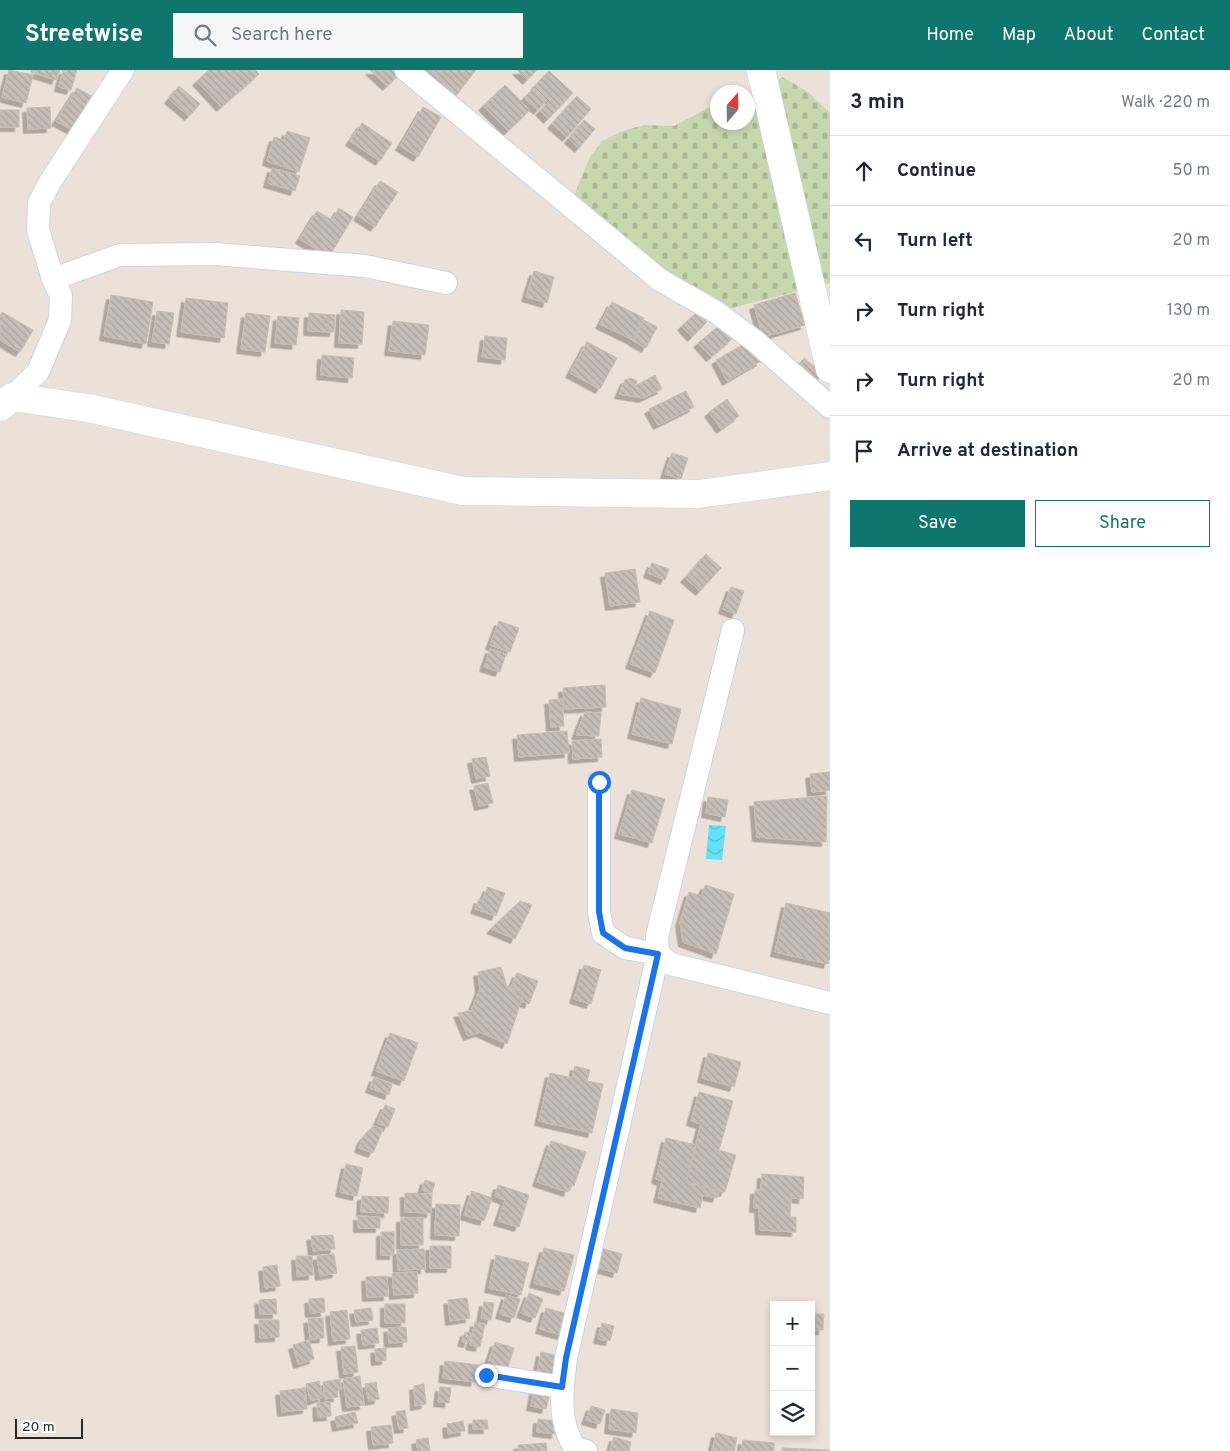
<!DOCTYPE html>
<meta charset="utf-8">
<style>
:root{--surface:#fff;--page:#f6f6f7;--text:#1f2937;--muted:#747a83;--line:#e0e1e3;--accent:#0f766e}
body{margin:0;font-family:Overpass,sans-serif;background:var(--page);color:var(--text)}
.controls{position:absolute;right:15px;bottom:15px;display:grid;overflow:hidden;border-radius:0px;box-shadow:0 2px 8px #0003}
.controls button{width:45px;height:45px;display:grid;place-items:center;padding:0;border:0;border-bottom:1px solid var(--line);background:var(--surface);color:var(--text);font:25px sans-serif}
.compass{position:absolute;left:710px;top:15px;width:45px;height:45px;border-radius:50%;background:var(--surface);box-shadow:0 2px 8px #0003;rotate:20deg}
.scale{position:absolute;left:15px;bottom:12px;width:68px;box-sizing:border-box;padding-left:5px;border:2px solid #282828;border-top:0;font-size:14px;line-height:18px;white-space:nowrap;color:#282828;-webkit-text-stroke:4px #fff;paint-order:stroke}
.stop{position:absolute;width:15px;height:15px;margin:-11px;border:4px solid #1a73e8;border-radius:50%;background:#fff}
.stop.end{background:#1a73e8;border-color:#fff;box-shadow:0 1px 5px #0008}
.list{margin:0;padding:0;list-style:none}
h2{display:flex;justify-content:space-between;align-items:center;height:65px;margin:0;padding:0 20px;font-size:21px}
h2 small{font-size:16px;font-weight:400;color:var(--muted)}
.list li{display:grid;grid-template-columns:32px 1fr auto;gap:15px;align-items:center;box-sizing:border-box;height:70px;padding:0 20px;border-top:1px solid var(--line)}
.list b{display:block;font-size:19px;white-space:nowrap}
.list em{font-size:16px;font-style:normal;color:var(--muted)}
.actions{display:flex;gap:10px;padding:15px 20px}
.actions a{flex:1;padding:11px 0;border:1px solid var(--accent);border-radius:0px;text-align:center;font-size:18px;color:var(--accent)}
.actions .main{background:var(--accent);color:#fff}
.icon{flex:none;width:28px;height:28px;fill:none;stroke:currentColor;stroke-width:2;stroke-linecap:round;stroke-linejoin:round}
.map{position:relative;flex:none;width:830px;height:1381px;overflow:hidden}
header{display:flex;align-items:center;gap:30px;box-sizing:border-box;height:70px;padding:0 25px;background:var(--accent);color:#fff}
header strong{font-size:24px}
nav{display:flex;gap:28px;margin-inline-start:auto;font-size:18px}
.search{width:350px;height:45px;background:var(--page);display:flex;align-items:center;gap:12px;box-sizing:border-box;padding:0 18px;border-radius:0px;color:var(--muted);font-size:19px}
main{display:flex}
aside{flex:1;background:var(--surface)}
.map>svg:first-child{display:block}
.cemetery{fill:url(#cemetery-stones)}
.water{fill:url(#water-waves)}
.building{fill:url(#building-back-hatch);stroke:#c7bdb2;filter:url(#shadow)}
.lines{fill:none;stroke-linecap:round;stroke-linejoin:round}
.street-casing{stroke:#ced4e3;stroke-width:24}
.secondary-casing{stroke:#ced4e3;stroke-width:29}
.street{stroke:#fff;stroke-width:22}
.secondary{stroke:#fff;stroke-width:28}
.route{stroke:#1a73e8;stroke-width:6}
</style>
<header>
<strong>Streetwise</strong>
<div class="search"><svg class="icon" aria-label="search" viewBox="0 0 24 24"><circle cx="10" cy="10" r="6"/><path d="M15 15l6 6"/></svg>Search here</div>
<nav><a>Home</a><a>Map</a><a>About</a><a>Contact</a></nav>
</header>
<main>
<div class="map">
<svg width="830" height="1381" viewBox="0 0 830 1381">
<defs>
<pattern id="cemetery-stones" width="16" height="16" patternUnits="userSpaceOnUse" patternTransform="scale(1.25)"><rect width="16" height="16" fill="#c7d7ae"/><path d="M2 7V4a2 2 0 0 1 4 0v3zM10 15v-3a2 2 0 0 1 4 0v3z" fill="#abb996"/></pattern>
<pattern id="water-waves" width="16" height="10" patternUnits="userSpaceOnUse" patternTransform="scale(1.25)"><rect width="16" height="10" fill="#64e1f6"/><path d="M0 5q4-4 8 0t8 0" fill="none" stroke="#57c1d3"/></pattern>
<pattern id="building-back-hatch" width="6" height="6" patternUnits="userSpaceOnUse" patternTransform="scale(1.25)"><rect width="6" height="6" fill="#c7beb8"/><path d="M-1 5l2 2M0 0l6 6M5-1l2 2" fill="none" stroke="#aba39e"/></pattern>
<filter id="shadow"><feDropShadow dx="-4.5" dy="4.5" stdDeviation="0" flood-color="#0004"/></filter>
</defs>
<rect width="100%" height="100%" fill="#ece1d8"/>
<!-- cemetery -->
<path class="cemetery" d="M782,7L808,22L830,43V213L716,242L574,125L590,87L602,71L623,61L644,55L674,56L710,37H717L718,52H748V36Z"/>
<!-- water -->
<path class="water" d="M709,755L726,756L722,790L706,789Z"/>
<!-- building -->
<path class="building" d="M9,0L33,5L26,33L2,27Z
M31,0H60L56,10L31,2Z
M63,0H77L71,20L59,17Z
M209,0H255L259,4L221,37L197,11Z
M370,0H392L398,6L387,16Z
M421,0H476L455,27Z
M517,0H537L527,10Z
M549,1L573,23L548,49L540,41L550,30L535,16Z
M505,15L530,40L508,61L483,36Z
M179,16L200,34L189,46L169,29Z
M77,18L93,27L73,60L56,51Z
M534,18L547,30L538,40L524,28Z
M577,26L591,39L567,67L552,54Z
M50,37L51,58L28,59L27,38Z
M423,37L441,47L418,87L400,76Z
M0,40H19V57H0Z
M584,50L595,59L579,78L569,69Z
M362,53L392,73L380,91L350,71Z
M287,61L310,68L299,102L267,91L274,67L284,70Z
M272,98L300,106L295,121L268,113Z
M380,111L398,122L375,157L358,146Z
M339,138L353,147L329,187L300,169L317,141L332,150Z
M534,201L554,207L547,233L526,227Z
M795,223L805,255L763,267L754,235Z
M111,225L153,232L146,274L104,266Z
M186,228L228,233L224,268L181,262Z
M612,232L644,248L633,270L600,254Z
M341,240L364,242L362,274L339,273Z
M157,241L174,243L169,274L152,272Z
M2,242L33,260L20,282L0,270V246Z
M697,242L707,252L692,267L682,256Z
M246,243L270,246L265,282L241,279Z
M309,243L335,245L334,262L308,261Z
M278,246L299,248L296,275L275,273Z
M644,250L657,257L646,278L633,271Z
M393,251L429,255L425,285L389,281Z
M720,255L732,269L711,287L698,273Z
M485,266L507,268L505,290L482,287Z
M749,271L761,291L727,311L716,290Z
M587,272L617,288L600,319L570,303Z
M322,285L354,288L352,308L321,305Z
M804,288L823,304L812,316L794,300Z
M655,305L662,319L643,328L619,324L625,310L631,308L637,311L635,316Z
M686,321L694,337L658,355L649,339Z
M727,329L739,346L721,359L709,342Z
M672,383L688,388L681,409L665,404Z
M706,484L721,498L700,521L685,508Z
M652,493L669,499L665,510L648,503Z
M635,499L640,532L610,536L605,503Z
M731,517L744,521L736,544L723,539Z
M650,541L674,550L655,603L630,594Z
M499,551L519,558L510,582L490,575Z
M490,579L506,584L500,602L484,597Z
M605,615L606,637L564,639L563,618Z
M641,628L681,639L672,674L632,664Z
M562,629L564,656L551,657L549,630Z
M585,642L601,643L599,666L576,665Z
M567,661L569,683L519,687L517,665Z
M601,669L602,687L573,689L572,671Z
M486,687L490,706L476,709L472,689Z
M830,702V720L812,722L810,704Z
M488,713L493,733L479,736L474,716Z
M632,720L665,729L652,773L619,764Z
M827,726L826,772L757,767L754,732Z
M708,727L728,730L725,747L706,743Z
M705,815L734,824L716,884L683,872L680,852L689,822L702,826Z
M488,817L505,823L496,846L475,839L479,829L482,830Z
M520,831L532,835L515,869L491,859Z
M786,833L830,843V887L828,894L775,882Z
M584,895L601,900L591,934L574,929Z
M501,897L507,916L524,923L507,974L480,962L468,966L458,943L471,941L480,919L478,902Z
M517,903L538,911L529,934L521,931L524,923L511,918Z
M390,963L418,973L404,1011L376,1001Z
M708,983L741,992L734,1017L702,1008Z
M575,996L590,1000L587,1011L603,1014L592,1063L539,1051L550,1003L572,1008Z
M374,1007L392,1014L389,1025L370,1018Z
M699,1022L733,1031L719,1080L736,1085L725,1122L686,1112L701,1054L691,1051Z
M385,1035L395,1039L388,1057L377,1053Z
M373,1056L383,1059L373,1083L359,1078L362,1069Z
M666,1068L696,1075L686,1112L719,1121L717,1128L703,1125L700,1138L658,1128L662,1111L656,1109Z
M551,1071L586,1082L574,1116L570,1115L568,1122L537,1112Z
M346,1094L363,1098L357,1126L340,1122Z
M762,1104L804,1107L803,1129L791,1128L790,1147H796V1162L760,1160L759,1138H754L755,1120H761Z
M425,1110L435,1113L432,1123L422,1120Z
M498,1115L529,1125L519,1157L498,1151L505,1130L495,1126Z
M472,1121L492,1128L484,1151L464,1145Z
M405,1123L432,1124L431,1143L405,1142Z
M362,1126L389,1127L388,1143L361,1142Z
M436,1134L460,1135L459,1166L435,1165Z
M358,1146L380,1147V1158H358Z
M401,1148H423V1175H401Z
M381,1162H394V1185H381Z
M333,1165L335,1179L313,1181L311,1166Z
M430,1176H451V1198H430Z
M544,1178L574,1185L564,1221L534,1213Z
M600,1178L622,1184L617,1203L595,1197Z
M424,1179L425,1199L398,1200L397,1180Z
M334,1184L337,1203L320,1206L317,1186Z
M496,1185L529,1193L521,1225L489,1218Z
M296,1186H312L313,1205L297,1206Z
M277,1195L280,1216L265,1218L263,1197Z
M417,1202L418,1223L394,1225L392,1203Z
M387,1206L388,1226L367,1227L366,1207Z
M529,1223L543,1229L535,1248L521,1243Z
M506,1225L520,1229L514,1248L500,1244Z
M324,1228L325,1242L310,1243L309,1229Z
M467,1228L470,1248L450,1251L448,1230Z
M276,1229L277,1244H260L259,1230Z
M484,1232L494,1233L491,1250L481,1248Z
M385,1234H405V1253H385Z
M371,1238L373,1250L356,1252L354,1240Z
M546,1238L568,1244L562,1265L540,1259Z
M347,1240L350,1269L333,1271L330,1242Z
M814,1244H824L823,1260H814Z
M323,1248L324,1268L310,1269L308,1249Z
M259,1250H279V1267L260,1268Z
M475,1252L485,1254L480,1277L470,1275Z
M602,1253L614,1256L610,1271L598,1269Z
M406,1257L407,1272L389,1273L388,1258Z
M377,1258L379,1273L363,1275L361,1260Z
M465,1262L471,1263L468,1273L462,1272Z
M309,1270L314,1289L298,1294L293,1275Z
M495,1272L514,1278L506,1303L487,1297Z
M355,1276L358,1302L344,1304L341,1277Z
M386,1278V1290L376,1291L375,1279Z
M541,1282L556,1285L552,1305L537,1302Z
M445,1291L478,1295L475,1312L443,1308Z
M360,1306L364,1335L347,1337L343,1309Z
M340,1309L342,1320L337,1321L338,1327L325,1329L323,1312Z
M319,1311L323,1327L311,1331L306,1314Z
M376,1312L379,1329L369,1331L365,1314Z
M424,1314L426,1334L415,1336L414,1316Z
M440,1317L451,1318L449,1333L438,1332Z
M305,1318L307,1339L282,1342L280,1321Z
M534,1320L550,1323L546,1339L531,1336Z
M330,1332L331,1346L318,1347L317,1333Z
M591,1336L605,1340L600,1354L586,1350Z
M611,1339L638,1343L636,1363L609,1359Z
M405,1340L408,1358L399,1359L396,1342Z
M355,1342L358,1353L337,1357L335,1347Z
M538,1349L557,1351L556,1364L537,1362Z
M473,1350H487L488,1359H473Z
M463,1351L465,1361L448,1364L447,1354Z
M391,1355L393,1373L373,1375L371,1357Z
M716,1363L737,1368L734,1381H712Z
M614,1367L631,1372L629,1381H610Z
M428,1368L430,1381H418L416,1370Z
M743,1370L774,1373V1381H741Z
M546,1373L547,1381H519L518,1375Z
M782,1378L829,1380V1381H782Z"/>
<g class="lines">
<!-- street casing -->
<g class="street-casing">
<path id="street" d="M406,0L660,210L716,242L755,271L830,337
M53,209L120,185L215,184L365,196L446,213
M12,327L38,302L60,250L61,226L53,209L38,160L39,133L50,112L123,0
M733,560L657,866L658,884L671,894L830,933
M486,1305L562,1317
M586,1381L575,1378C557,1351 562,1318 566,1288L658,884L625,878L603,863L599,842V712"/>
</g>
<!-- secondary casing -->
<g class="secondary-casing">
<path id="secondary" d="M761,0L830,299
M0,337L12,327L88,338L463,421L699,424L830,406"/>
</g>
<!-- street -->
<use href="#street" class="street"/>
<!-- secondary -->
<use href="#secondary" class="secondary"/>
</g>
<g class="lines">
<!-- route -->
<path class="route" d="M486,1305L562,1317L566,1288L658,884L625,878L603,863L599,842V712"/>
</g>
</svg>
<div class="controls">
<button>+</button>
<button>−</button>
<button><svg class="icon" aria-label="layers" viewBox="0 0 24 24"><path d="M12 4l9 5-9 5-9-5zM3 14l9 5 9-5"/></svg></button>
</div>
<svg class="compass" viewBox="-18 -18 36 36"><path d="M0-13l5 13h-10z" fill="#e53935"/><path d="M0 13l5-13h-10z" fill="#747a83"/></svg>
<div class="scale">20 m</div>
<div class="stop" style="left:599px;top:712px"></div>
<div class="stop end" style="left:486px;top:1305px"></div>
</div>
<aside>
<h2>3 min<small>Walk · 220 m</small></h2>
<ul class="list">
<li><svg class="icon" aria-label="ahead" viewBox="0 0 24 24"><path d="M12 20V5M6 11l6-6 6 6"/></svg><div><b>Continue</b></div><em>50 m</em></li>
<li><svg class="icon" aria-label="left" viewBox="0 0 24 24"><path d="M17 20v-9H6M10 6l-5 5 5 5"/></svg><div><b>Turn left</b></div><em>20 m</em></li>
<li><svg class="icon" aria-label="right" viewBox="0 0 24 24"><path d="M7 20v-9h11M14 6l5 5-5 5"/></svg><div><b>Turn right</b></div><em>130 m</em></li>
<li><svg class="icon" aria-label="right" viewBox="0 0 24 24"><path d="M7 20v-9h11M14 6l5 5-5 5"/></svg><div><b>Turn right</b></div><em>20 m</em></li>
<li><svg class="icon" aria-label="arrive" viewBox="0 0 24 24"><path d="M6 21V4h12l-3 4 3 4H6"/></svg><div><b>Arrive at destination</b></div></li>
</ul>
<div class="actions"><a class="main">Save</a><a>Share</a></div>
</aside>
</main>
